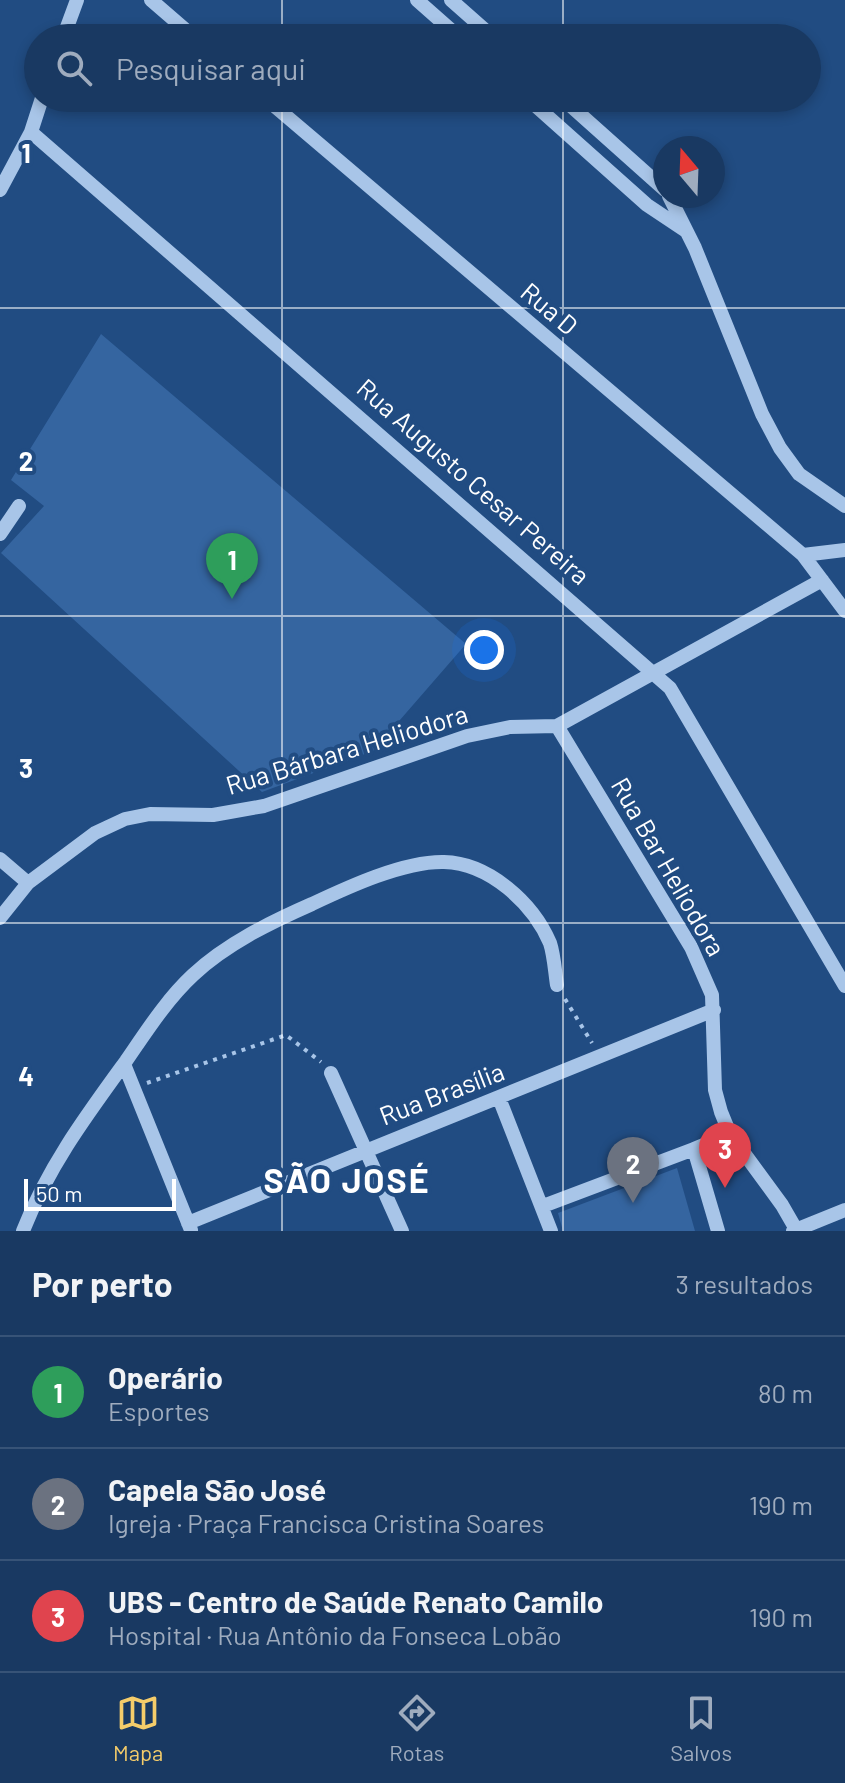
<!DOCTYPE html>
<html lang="pt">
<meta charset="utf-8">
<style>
:root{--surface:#193962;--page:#26446b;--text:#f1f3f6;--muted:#9facbe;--line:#375377;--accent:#f4cc6a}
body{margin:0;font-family:Barlow,sans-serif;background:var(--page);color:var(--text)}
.compass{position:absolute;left:653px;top:136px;width:72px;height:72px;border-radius:50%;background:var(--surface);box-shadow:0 4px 12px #0003;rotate:341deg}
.scale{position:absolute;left:24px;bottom:20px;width:152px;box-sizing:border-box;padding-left:8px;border:4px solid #fff;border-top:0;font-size:22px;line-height:28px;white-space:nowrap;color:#fff;-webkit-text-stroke:6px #214c82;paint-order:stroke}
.you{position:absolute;left:484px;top:650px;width:28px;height:28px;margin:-20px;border:6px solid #fff;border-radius:50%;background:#1a73e8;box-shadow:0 0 0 12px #1a73e833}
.badge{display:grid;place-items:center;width:52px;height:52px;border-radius:50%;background:var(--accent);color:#fff;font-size:26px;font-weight:700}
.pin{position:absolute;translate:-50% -66px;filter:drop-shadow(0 2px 4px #0008)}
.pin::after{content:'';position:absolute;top:42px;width:28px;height:24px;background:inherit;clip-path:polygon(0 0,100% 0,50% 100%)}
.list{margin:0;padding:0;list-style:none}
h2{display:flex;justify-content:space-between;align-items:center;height:104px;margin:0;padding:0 32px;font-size:34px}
h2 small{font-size:26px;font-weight:400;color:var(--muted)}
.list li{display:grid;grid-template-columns:52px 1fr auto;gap:24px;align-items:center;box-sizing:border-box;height:112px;padding:0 32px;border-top:2px solid var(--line)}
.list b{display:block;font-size:30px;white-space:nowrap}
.list p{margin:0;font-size:26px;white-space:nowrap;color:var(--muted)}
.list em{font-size:26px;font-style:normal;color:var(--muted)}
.icon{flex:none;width:44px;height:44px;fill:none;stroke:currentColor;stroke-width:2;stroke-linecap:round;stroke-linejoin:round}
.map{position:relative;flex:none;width:845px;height:1231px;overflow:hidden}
.search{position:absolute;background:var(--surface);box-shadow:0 4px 12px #0003;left:24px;right:24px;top:24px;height:88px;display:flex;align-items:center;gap:20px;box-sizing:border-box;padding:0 28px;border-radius:44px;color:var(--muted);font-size:30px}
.sheet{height:440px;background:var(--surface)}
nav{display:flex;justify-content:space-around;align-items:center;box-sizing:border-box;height:112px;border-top:2px solid var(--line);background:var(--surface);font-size:22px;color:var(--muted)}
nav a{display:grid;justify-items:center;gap:4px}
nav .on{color:var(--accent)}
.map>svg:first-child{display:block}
.park{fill:#3565a0}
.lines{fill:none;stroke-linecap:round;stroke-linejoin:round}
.path{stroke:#a8c5e8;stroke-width:4;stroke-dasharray:4 6;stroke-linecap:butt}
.minor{stroke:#a8c5e8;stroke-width:14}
.grid{fill:none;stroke:#fff;stroke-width:2;stroke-opacity:0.55}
.labels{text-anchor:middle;stroke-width:8;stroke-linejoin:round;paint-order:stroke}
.street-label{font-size:26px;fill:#fff;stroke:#214c82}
.district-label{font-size:34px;font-weight:bold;letter-spacing:2px;fill:#fff;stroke:#214c82}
.grid-label{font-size:26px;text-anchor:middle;font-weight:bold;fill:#fff;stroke:#214c82;stroke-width:8;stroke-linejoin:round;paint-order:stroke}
</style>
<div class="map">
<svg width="845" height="1231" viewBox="0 0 845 1231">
<rect width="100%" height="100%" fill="#214c82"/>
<!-- park -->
<path class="park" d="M101,334L466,644L373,751L262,792L1,553L44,506L11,480Z
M677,1168L695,1231H563L558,1213Z"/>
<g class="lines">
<!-- path -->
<path class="path" d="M565,999L592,1043
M147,1083L286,1035L321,1062"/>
<!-- minor -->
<path class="minor" d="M151,0L195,38
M417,0L460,38
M451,0L494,38
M63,38L77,0
M265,98L803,555L845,611
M527,98L647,205L686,231
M562,98L665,190
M31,132L670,688L845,986
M0,190L31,132L42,98
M669,196L695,248L762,414L780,448L799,474L845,506
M0,534L19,506
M803,555L845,550
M557,726L691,947L712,995L715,1090L721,1112L730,1134L782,1205L797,1231
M0,859L28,883
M0,918L28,883L95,833L125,819L150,814L213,815L264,806L467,736L510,727L557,726L822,580
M124,1064L191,1230
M331,1073L402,1231
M499,1098L551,1231
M543,1206L694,1149
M188,1223L714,1010
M23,1231C48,1167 86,1116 126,1061C146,1032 167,999 193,975C226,944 271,922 312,904C348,887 404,861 444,862C489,863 533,903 550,943C554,955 555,972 557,985
M718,1231L694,1149L730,1134
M793,1231L845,1210"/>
</g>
<!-- grid -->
<path class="grid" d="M282,0V38M563,0V38M282,98V1231M563,98V1231M0,308H845M0,616H845M0,923H845"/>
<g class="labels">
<!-- street labels -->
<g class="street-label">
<text transform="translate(549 309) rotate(40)" y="9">Rua D</text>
<text transform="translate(473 482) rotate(41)" y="9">Rua Augusto Cesar Pereira</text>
<text transform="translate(347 750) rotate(-17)" y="9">Rua Bárbara Heliodora</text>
<text transform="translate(668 867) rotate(60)" y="9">Rua Bar Heliodora</text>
<text transform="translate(442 1094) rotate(-21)" y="9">Rua Brasília</text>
</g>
<!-- district labels -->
<g class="district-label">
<text x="347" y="1193">SÃO JOSÉ</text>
</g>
</g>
<g class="grid-label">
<text x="26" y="163">1</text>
<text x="26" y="471">2</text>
<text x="26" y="778">3</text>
<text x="26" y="1086">4</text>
</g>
</svg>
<svg class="compass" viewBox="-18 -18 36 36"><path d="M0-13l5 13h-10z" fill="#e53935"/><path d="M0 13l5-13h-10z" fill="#9facbe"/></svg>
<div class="scale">50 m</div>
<div class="you"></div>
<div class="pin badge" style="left:232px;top:599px;background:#2e9e5b">1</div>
<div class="pin badge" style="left:633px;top:1203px;background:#6b7280">2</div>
<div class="pin badge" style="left:725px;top:1188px;background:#e0444e">3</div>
<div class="search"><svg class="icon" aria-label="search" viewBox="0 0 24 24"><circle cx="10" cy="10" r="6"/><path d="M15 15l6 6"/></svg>Pesquisar aqui</div>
</div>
<section class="sheet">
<h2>Por perto<small>3 resultados</small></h2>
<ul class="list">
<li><span class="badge" style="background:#2e9e5b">1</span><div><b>Operário</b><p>Esportes</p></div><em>80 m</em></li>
<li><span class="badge" style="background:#6b7280">2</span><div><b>Capela São José</b><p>Igreja · Praça Francisca Cristina Soares</p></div><em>190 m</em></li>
<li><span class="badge" style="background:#e0444e">3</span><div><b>UBS - Centro de Saúde Renato Camilo</b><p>Hospital · Rua Antônio da Fonseca Lobão</p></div><em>190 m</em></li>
</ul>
</section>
<nav>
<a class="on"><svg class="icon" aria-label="map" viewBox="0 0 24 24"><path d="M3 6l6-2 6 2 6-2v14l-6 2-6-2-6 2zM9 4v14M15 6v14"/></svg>Mapa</a>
<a><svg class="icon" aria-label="directions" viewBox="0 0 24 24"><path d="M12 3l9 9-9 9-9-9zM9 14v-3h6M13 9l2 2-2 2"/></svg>Rotas</a>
<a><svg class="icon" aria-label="saved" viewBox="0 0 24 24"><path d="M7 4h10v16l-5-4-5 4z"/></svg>Salvos</a>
</nav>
